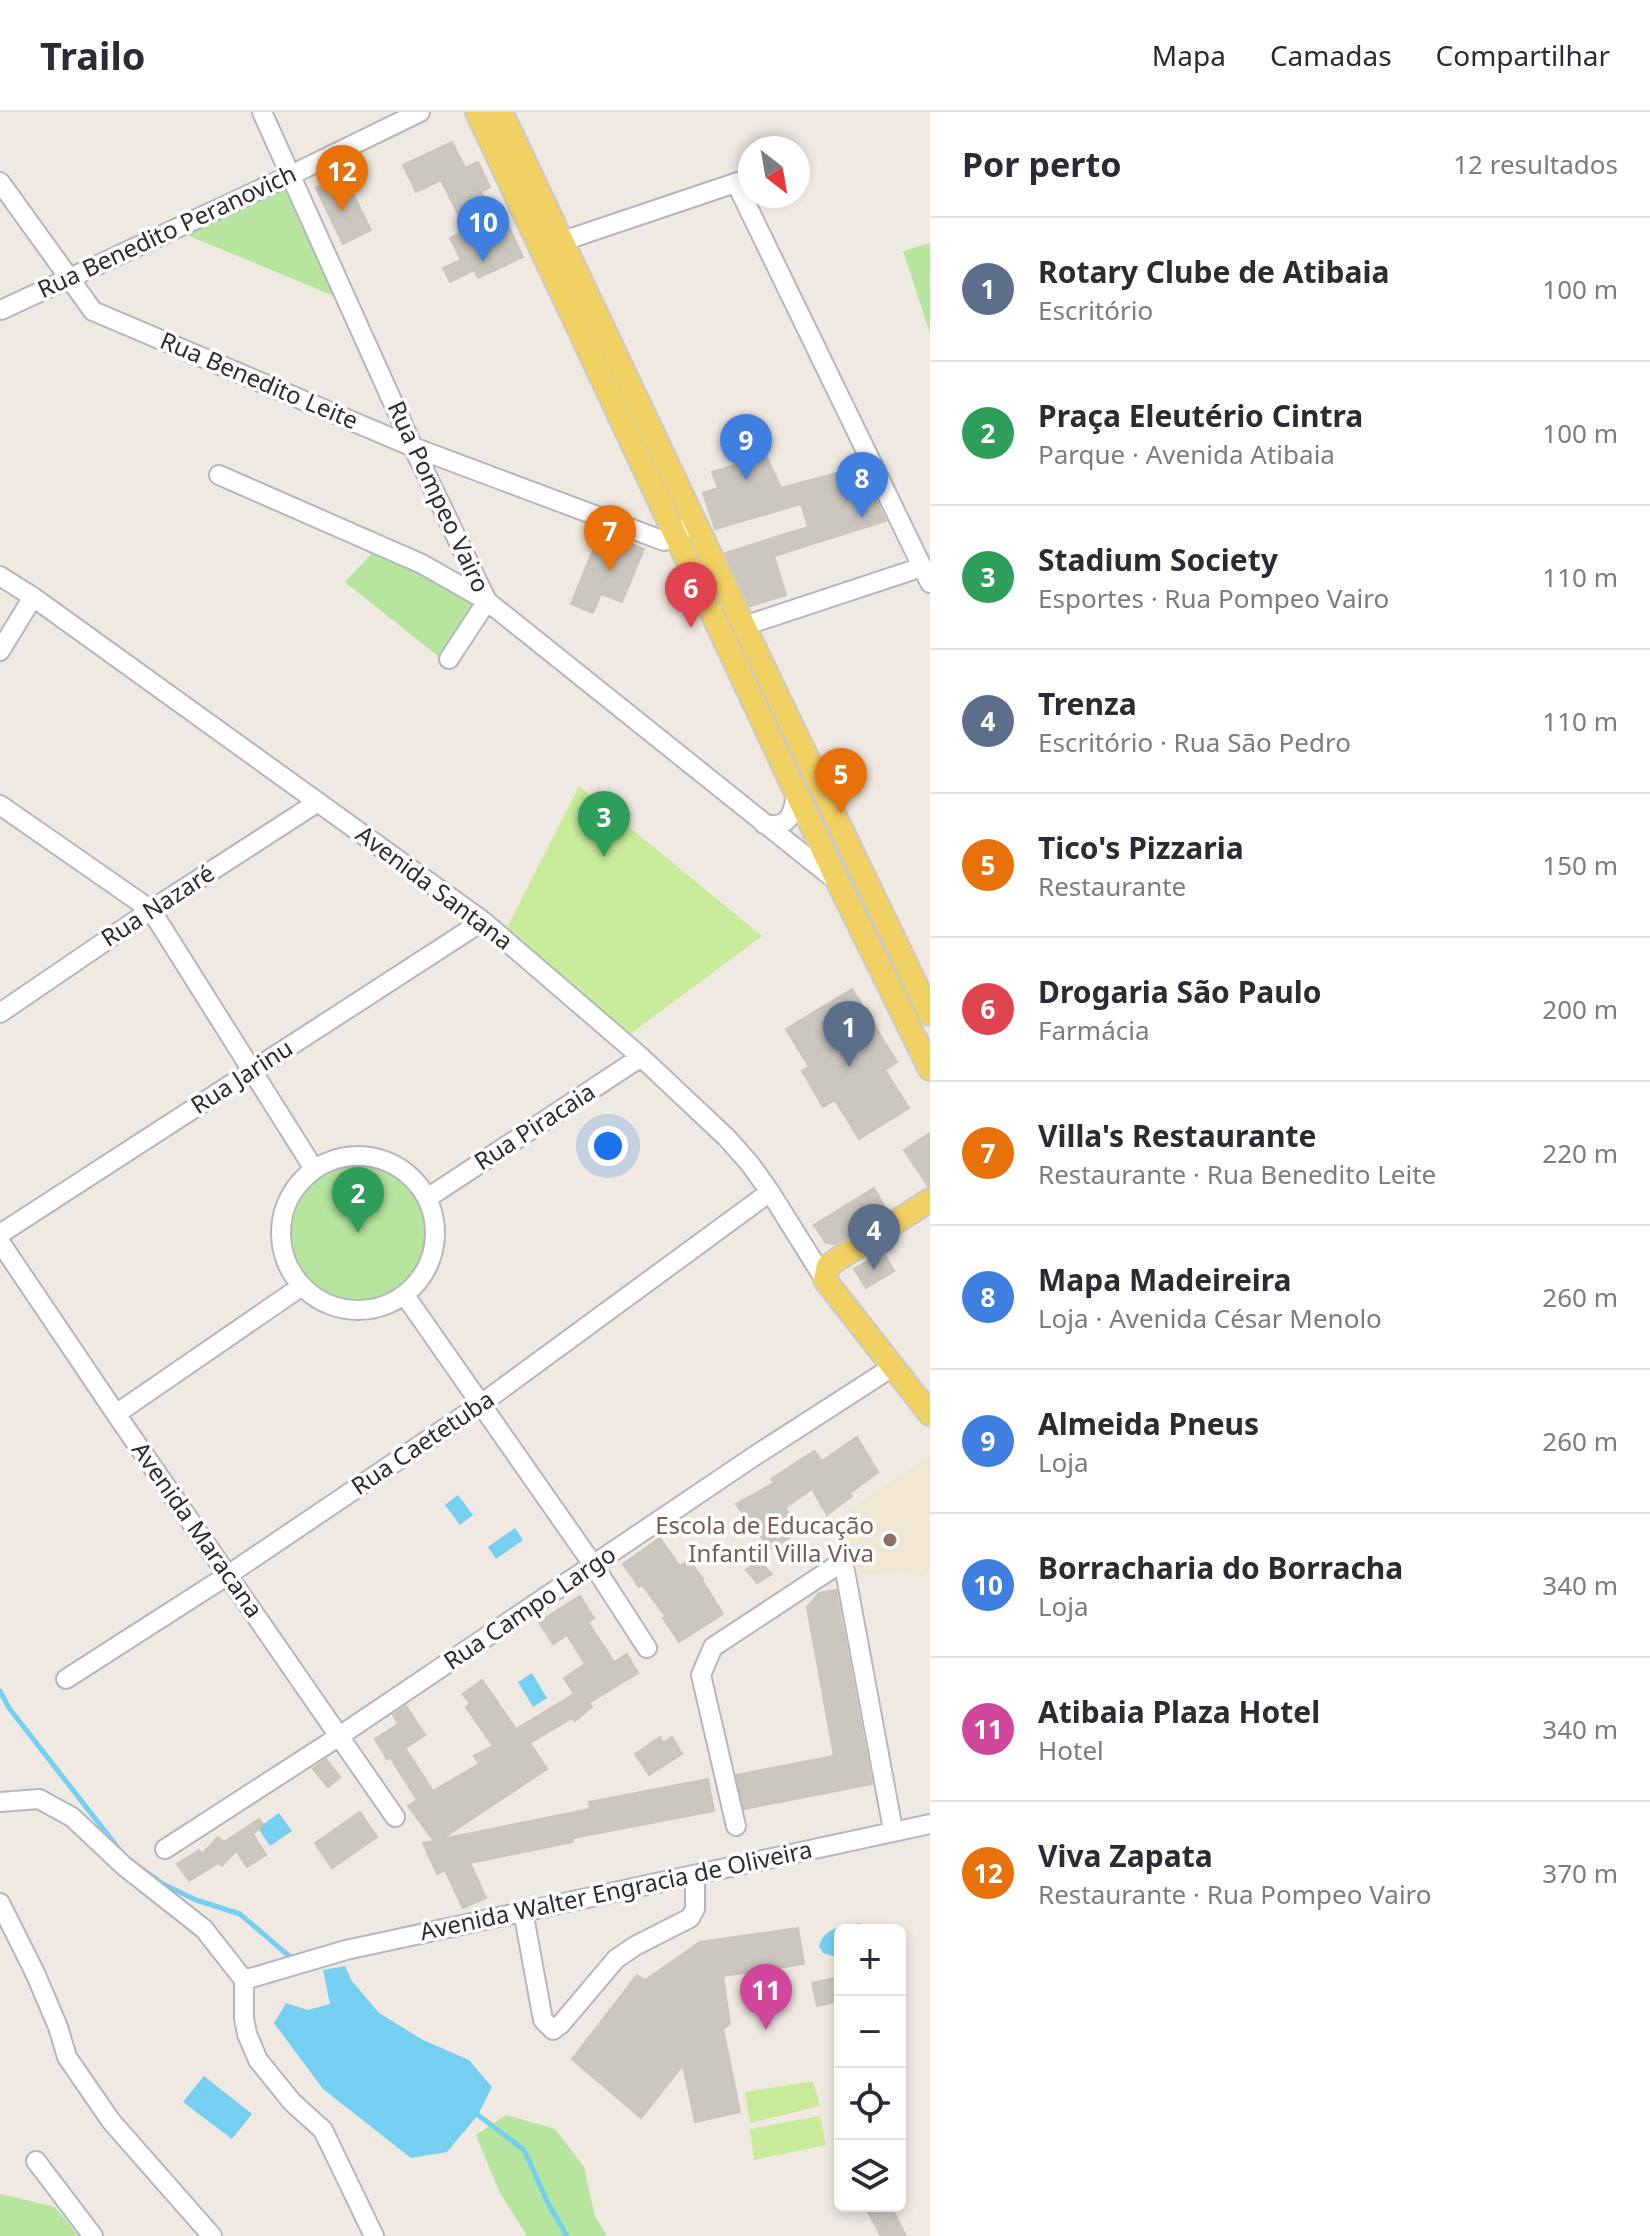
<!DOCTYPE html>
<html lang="pt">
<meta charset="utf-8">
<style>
:root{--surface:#fff;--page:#f7f7f7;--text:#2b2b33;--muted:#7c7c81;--line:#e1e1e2;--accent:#4264fb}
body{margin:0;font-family:"Noto Sans",sans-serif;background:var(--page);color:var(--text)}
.controls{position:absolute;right:24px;bottom:24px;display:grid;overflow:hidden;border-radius:12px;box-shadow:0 4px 12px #0003}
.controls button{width:72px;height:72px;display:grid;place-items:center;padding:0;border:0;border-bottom:2px solid var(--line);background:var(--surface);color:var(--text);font:40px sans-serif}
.compass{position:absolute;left:738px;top:24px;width:72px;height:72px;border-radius:50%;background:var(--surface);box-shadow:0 4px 12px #0003;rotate:149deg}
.you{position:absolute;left:608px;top:1034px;width:28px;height:28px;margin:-20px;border:6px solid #fff;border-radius:50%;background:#1a73e8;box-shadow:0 0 0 12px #1a73e833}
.badge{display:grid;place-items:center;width:52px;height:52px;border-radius:50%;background:var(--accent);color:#fff;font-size:26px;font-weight:700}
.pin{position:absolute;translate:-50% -66px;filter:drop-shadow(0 2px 4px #0008)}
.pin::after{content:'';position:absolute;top:42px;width:28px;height:24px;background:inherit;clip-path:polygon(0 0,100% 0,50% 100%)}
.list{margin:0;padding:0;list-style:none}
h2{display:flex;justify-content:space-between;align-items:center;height:104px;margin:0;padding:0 32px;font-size:34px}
h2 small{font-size:26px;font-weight:400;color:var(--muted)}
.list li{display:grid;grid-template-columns:52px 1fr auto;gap:24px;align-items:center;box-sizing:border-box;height:144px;padding:0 32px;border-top:2px solid var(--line)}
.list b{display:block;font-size:30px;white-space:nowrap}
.list p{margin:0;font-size:26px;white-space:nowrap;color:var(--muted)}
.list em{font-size:26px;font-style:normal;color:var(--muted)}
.icon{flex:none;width:44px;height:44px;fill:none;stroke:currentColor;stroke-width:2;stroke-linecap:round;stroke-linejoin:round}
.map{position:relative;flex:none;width:930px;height:2124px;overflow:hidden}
header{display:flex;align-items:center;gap:48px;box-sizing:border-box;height:112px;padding:0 40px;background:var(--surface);border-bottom:2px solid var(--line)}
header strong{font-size:38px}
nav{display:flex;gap:44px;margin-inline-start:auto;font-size:28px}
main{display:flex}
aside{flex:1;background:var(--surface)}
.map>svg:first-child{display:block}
.education{fill:#f0e6d1}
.green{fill:#b6e59e}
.pitch{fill:#c9ec9a}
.water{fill:#75cff0}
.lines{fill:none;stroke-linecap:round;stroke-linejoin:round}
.stream{stroke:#75cff0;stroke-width:5}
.building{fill:#cbc7bf;stroke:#cbc5ba;stroke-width:2}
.minor-casing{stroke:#b4b7c1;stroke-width:22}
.major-casing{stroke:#c9c9c9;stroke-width:26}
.minor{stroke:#fff;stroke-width:18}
.major{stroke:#f2d163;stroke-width:22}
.education-dot{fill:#8d6e63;stroke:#fff;stroke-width:3}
.labels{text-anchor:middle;stroke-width:7;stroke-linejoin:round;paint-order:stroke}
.street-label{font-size:24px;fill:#2e2e2e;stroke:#fff}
.education-label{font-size:24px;fill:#785e54;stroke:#fff;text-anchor:end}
</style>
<header>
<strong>Trailo</strong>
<nav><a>Mapa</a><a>Camadas</a><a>Compartilhar</a></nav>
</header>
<main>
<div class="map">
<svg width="930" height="2124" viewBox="0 0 930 2124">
<rect width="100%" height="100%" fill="#efe9e1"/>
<!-- education -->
<path class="education" d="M930,1345V1456L918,1467L906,1457L855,1464L847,1399Z"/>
<!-- green -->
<path class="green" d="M287,74L339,186L187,123Z
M930,131V221L903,139Z
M375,438L476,491L444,549L345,470Z
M281 1121a77 77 0 1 1 154 0a77 77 0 1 1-154 0Z
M506,2003L555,2017L584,2055L595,2104L607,2124H527L499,2079L476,2023Z
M0,2082L55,2095L79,2124H0Z"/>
<!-- pitch -->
<path class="pitch" d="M579,674L762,824L630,922L507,816Z
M813,1969L820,1994L750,2011L745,1980Z
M820,2004L826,2033L754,2048L750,2017Z"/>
<!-- water -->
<path class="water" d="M458,1383L473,1403L460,1413L445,1393Z
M515,1416L523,1428L496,1447L488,1435Z
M532,1561L547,1586L533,1595L518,1570Z
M279,1701L292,1719L270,1734L258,1716Z
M859,1811L868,1814L869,1818H840V1846L823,1841L819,1835C823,1815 843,1815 859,1811Z
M345,1854L352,1869L379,1901L423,1928L469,1948L492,1975L478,2003L447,2040L411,2046L323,1977L274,1911L286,1891L308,1898L330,1892L323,1858Z
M204,1964L252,2002L232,2027L183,1990Z"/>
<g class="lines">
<!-- stream -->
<path class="stream" d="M0,1579L9,1596L122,1741
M142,1757L163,1772L196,1788L240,1802L289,1844
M478,2003L524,2038L549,2093L567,2124"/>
</g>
<!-- building -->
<path class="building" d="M452,30L465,56L478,50L490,75L481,80L494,105L502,100L523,145L478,166L474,158L450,170L443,156L461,148L450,126L466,118L441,68L416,80L403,53Z
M343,62L371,118L343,132L316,76Z
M766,344L781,376L860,355L886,409L774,444L786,483L750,494L725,441L808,415L801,392L715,417L703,381L718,376L712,360Z
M601,419L644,437L622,490L601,482L593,501L571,492Z
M852,877L897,950L885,958L909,996L859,1027L835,988L823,995L802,959L809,955L786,917Z
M930,1021V1074H928L904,1038Z
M874,1076L887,1099L835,1132L826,1131L814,1113Z
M883,1140L894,1159L866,1176L854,1157Z
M857,1325L878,1360L849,1382L852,1384L827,1403L812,1377L785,1396L802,1418L769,1438L749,1404L746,1406L736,1392L774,1371L771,1367L814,1339L822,1349Z
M660,1426L680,1454L689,1448L703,1467L702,1468L723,1502L679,1530L663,1506L666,1505L642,1473L639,1475L623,1452Z
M759,1449L772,1462L757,1471L746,1458Z
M836,1478L872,1672L744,1697L736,1663L834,1644L807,1495L819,1481Z
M580,1484L594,1506L588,1510L614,1550L627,1542L638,1561L589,1591L592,1595L575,1609L572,1606L530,1631L547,1657L442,1727L590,1697L589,1690L708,1667L714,1699L573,1726V1730L470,1751L486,1786L463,1796L445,1758L437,1762L423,1731L434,1729L408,1694L417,1688L390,1645L387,1647L375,1627L398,1612L393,1603L406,1594L425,1623L405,1636L433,1679L479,1652L474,1644L493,1634L466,1595L470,1592L463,1582L482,1568L516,1617L574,1582L564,1566L585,1552L567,1523L553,1532L539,1510Z
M660,1625L663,1631L672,1625L682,1642L649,1663L635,1642Z
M326,1647L340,1665L328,1675L313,1657Z
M360,1700L377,1725L332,1756L315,1731Z
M259,1707L263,1712L253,1722L266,1743L247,1755L236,1739L222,1754L218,1751L189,1769L177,1752L199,1738L202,1742L218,1725L224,1730Z
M798,1816L804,1852L723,1864L730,1912L723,1917L740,2000L695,2010L683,1953L641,2006L572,1947L637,1863L645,1868L700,1830Z
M840,1865V1889L817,1894L812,1871Z
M865,2094H891L906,2124H881Z"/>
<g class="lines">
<!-- minor casing -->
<g class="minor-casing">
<path id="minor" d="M262,0L413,335L487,489L838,770
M0,70L93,199L413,335L664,429L673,422L687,416
M736,71L930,471
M563,129L750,66
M1,198L291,63L420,0
M219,363L422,452L487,489
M0,464L33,485L483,809L641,945L727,1026L750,1052L770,1080L825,1168
M744,514L922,455
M0,539L33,485
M449,547L487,489
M0,693L151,798L314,1057
M764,712C788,717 793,704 796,682
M0,901L151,798L318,690
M281 1121a77 77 0 1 1 154 0a77 77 0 1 1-154 0Z
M429,1085L641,945
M0,1122L483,809
M0,1130L116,1302L395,1705
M406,1185L594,1454L647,1536
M116,1302L299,1176
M66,1567L228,1463L481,1292L770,1080
M0,1690L39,1687L72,1705L124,1754L204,1817L244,1868V1906L247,1922L258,1948L292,1990L323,2018L374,2124
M736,1714L701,1563L713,1535L839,1452L845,1459L893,1718
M165,1737L338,1625L753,1345L894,1254
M0,1791L36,1863L58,1915L67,1945L111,2009L212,2124
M523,1799L543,1908L553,1918L561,1912L616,1847L635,1834L690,1806L695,1797V1763
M244,1868L346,1838L930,1712
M36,2049L93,2124"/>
</g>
<!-- major casing -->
<g class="major-casing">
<path id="major" d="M477,0L838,770L930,957
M501,0L744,514L930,902
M930,1088L835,1149L828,1154L825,1168L930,1302"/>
</g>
<!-- minor -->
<use href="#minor" class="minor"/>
<!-- major -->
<use href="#major" class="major"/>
</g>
<!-- markers -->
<circle class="education-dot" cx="890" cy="1428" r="8"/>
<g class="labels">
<!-- street labels -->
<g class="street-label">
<text transform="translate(167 120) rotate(-25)" y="8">Rua Benedito Peranovich</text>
<text transform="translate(259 269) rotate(23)" y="8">Rua Benedito Leite</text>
<text transform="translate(438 385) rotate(65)" y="8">Rua Pompeo Vairo</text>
<text transform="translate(434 776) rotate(37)" y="8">Avenida Santana</text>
<text transform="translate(158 794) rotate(-33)" y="8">Rua Nazaré</text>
<text transform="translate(242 965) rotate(-33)" y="8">Rua Jarinu</text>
<text transform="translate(535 1015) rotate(-33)" y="8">Rua Piracaia</text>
<text transform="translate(423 1331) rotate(-34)" y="8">Rua Caetetuba</text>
<text transform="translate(197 1418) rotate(55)" y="8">Avenida Maracana</text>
<text transform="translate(530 1496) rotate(-34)" y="8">Rua Campo Largo</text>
<text transform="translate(616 1779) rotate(-12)" y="8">Avenida Walter Engracia de Oliveira</text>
</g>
<!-- education labels -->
<g class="education-label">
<text x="874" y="1422">Escola de Educação<tspan x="874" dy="28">Infantil Villa Viva</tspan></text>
</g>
</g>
</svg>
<div class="controls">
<button>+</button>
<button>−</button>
<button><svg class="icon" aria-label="locate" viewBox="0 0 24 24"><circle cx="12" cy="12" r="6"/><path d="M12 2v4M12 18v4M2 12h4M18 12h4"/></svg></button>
<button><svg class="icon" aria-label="layers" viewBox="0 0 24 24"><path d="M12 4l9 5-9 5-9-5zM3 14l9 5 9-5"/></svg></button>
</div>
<svg class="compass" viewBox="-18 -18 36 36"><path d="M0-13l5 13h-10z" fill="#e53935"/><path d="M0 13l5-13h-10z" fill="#7c7c81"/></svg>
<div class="you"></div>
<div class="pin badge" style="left:849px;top:955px;background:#5c6f8a">1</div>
<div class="pin badge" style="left:358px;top:1121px;background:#2e9e5b">2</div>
<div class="pin badge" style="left:604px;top:745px;background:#2e9e5b">3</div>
<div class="pin badge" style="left:874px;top:1158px;background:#5c6f8a">4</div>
<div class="pin badge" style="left:841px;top:702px;background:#e8710a">5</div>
<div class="pin badge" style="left:691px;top:516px;background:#e0444e">6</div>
<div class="pin badge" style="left:610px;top:459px;background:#e8710a">7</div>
<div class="pin badge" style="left:862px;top:406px;background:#3f7fe0">8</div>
<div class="pin badge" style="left:746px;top:368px;background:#3f7fe0">9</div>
<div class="pin badge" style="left:483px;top:150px;background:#3f7fe0">10</div>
<div class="pin badge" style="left:766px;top:1918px;background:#d1479c">11</div>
<div class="pin badge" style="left:342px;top:99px;background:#e8710a">12</div>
</div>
<aside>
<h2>Por perto<small>12 resultados</small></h2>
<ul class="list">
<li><span class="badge" style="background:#5c6f8a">1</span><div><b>Rotary Clube de Atibaia</b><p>Escritório</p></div><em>100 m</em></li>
<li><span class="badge" style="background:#2e9e5b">2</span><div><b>Praça Eleutério Cintra</b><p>Parque · Avenida Atibaia</p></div><em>100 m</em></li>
<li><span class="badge" style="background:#2e9e5b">3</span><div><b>Stadium Society</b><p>Esportes · Rua Pompeo Vairo</p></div><em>110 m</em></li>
<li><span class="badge" style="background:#5c6f8a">4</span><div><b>Trenza</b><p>Escritório · Rua São Pedro</p></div><em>110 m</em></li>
<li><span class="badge" style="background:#e8710a">5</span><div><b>Tico's Pizzaria</b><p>Restaurante</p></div><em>150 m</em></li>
<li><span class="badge" style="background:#e0444e">6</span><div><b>Drogaria São Paulo</b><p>Farmácia</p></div><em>200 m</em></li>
<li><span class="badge" style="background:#e8710a">7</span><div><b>Villa's Restaurante</b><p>Restaurante · Rua Benedito Leite</p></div><em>220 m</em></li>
<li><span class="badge" style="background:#3f7fe0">8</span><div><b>Mapa Madeireira</b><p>Loja · Avenida César Menolo</p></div><em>260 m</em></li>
<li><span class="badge" style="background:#3f7fe0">9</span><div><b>Almeida Pneus</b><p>Loja</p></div><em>260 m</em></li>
<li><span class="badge" style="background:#3f7fe0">10</span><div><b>Borracharia do Borracha</b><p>Loja</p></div><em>340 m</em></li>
<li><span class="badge" style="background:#d1479c">11</span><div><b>Atibaia Plaza Hotel</b><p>Hotel</p></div><em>340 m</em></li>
<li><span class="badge" style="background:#e8710a">12</span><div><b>Viva Zapata</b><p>Restaurante · Rua Pompeo Vairo</p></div><em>370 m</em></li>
</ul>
</aside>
</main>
